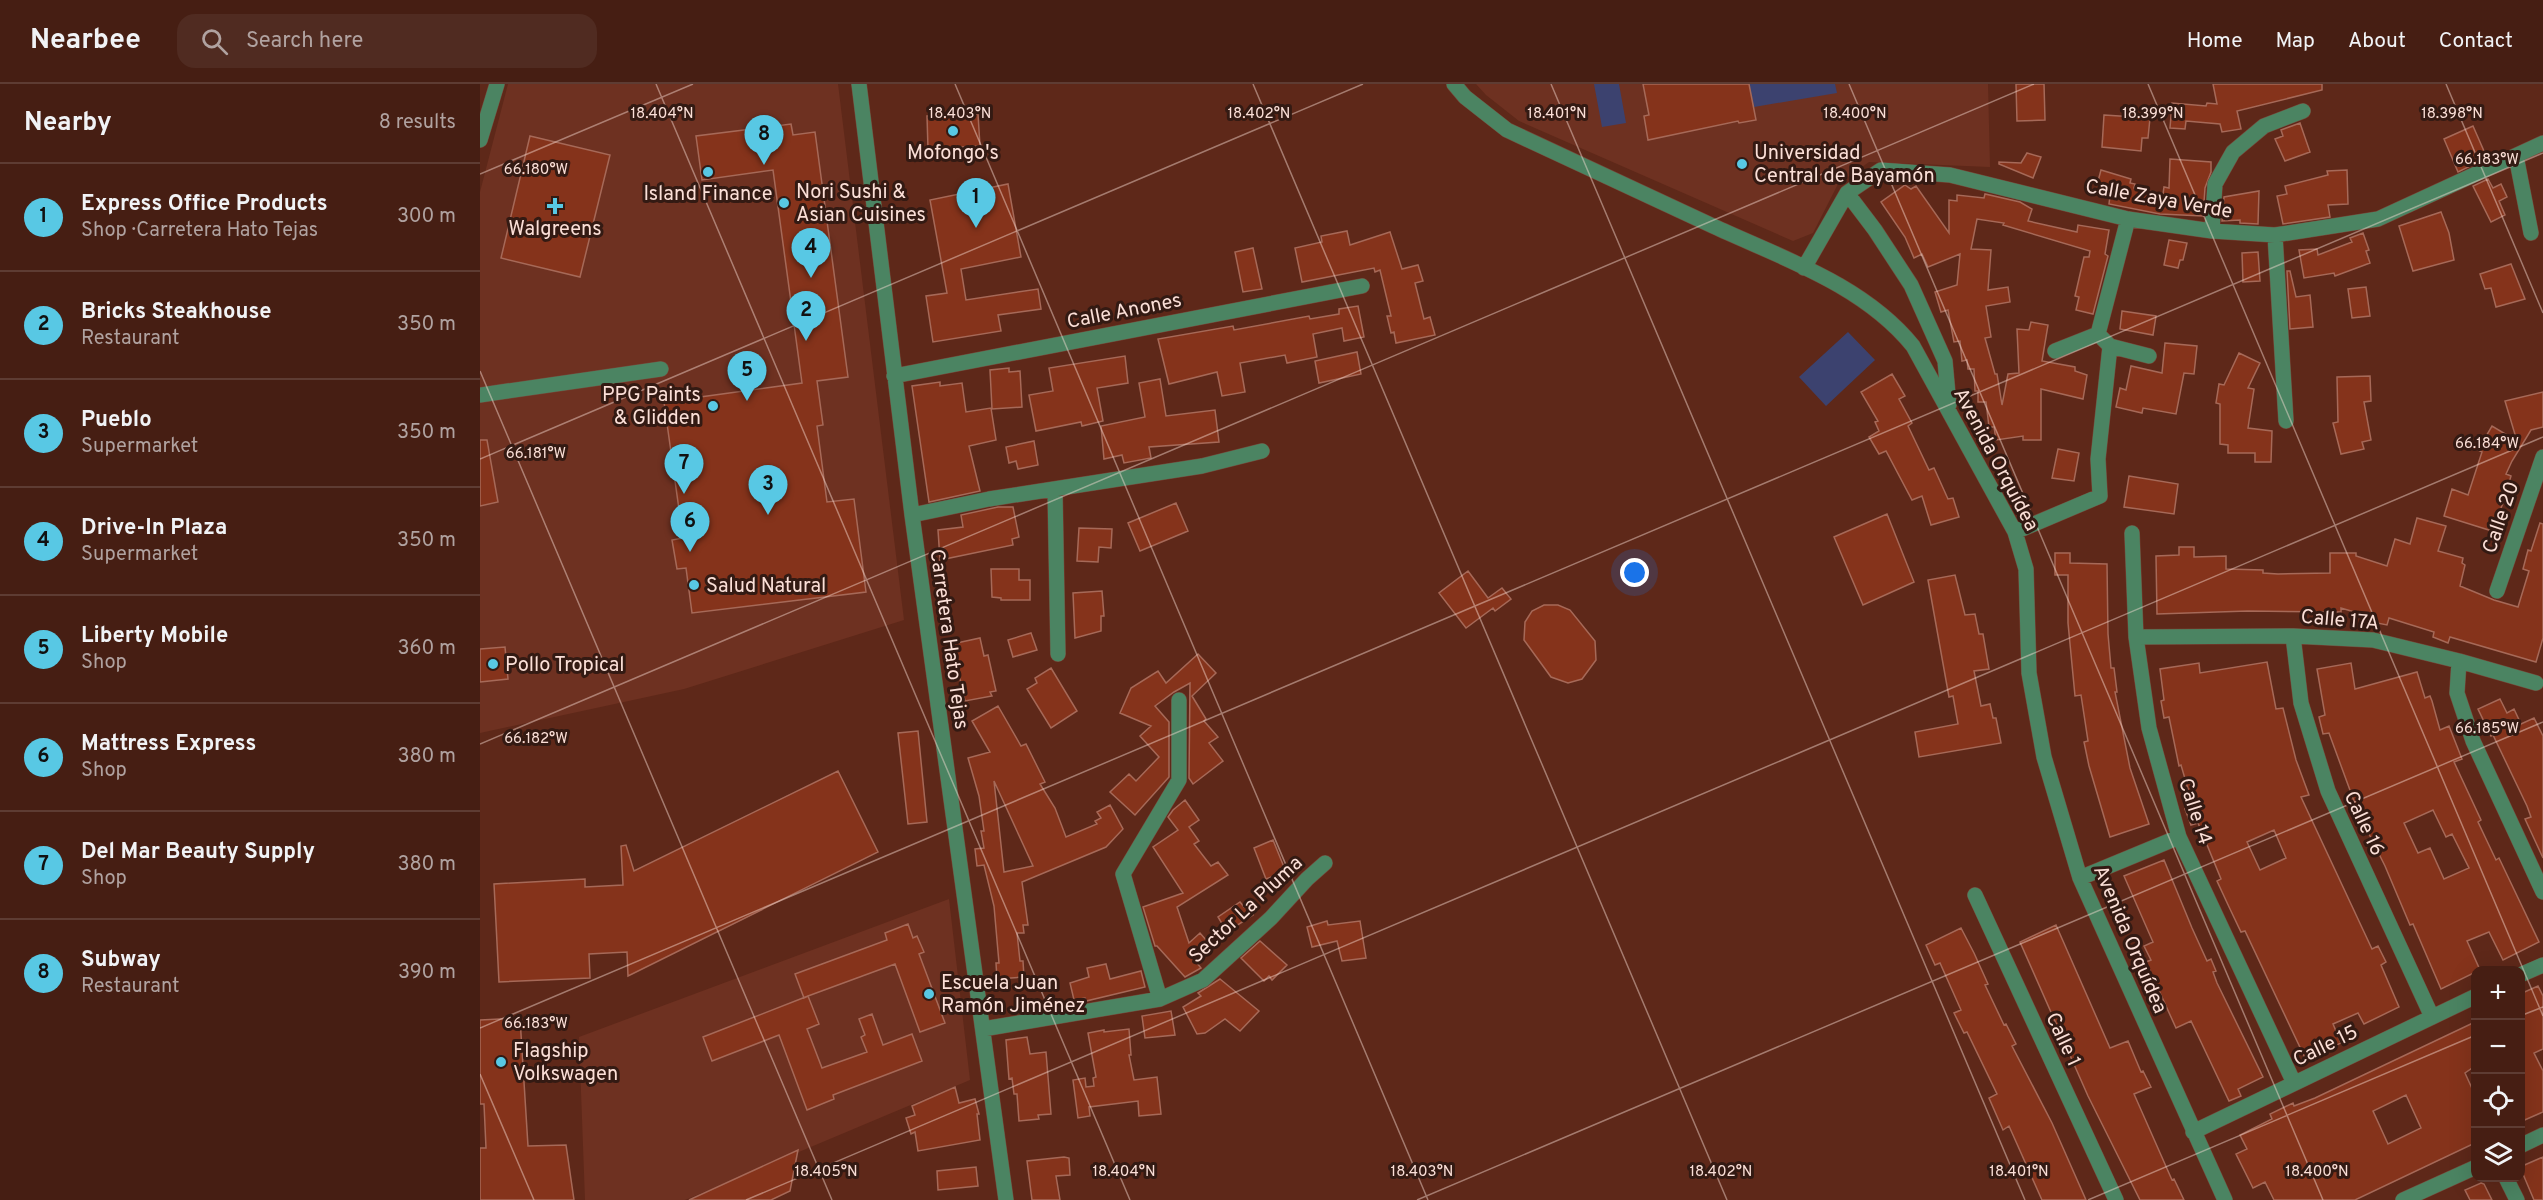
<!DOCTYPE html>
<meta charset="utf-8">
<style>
:root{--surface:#461e13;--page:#502b21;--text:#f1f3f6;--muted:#b0a2a0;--line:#5e3c33;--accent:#58c8e4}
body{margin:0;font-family:Overpass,sans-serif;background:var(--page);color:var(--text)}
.controls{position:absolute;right:18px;bottom:18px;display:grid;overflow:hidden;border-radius:12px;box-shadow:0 6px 24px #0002}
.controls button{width:54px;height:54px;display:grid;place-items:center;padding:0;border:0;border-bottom:2px solid var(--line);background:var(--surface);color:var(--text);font:30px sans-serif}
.you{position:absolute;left:1155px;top:489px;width:21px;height:21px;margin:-15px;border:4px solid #fff;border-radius:50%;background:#1a73e8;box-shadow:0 0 0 9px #1a73e833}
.badge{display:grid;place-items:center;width:39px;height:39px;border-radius:50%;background:var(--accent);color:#111;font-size:20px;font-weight:700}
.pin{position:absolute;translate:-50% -50px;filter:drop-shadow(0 2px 3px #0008)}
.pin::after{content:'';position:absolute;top:32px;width:21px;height:18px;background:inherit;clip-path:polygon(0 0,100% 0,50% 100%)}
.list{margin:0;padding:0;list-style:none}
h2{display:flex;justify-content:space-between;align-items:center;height:78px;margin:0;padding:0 24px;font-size:26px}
h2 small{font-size:20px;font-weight:400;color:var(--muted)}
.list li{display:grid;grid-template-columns:39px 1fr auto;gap:18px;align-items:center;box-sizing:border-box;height:108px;padding:0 24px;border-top:2px solid var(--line)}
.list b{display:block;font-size:22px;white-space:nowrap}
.list p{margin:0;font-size:20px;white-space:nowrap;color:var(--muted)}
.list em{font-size:20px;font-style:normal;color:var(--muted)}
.icon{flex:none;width:33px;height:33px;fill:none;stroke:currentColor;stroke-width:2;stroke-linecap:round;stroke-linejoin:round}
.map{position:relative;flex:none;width:2063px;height:1116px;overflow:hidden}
header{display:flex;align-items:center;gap:36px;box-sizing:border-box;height:84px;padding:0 30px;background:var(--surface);border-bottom:2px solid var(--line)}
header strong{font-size:28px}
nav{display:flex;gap:33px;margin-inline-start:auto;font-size:21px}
.search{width:420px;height:54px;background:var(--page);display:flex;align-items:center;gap:15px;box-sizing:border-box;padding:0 21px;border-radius:18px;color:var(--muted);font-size:22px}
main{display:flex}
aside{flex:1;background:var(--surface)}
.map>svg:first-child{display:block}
.built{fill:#6e3121}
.green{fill:#3c426f}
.building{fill:#85331b;stroke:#a66958;stroke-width:1.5;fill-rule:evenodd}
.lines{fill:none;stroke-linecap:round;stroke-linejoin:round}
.minor-casing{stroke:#774537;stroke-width:16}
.minor{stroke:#4b8462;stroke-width:15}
.ticks{fill:none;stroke:#fbdfd7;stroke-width:1.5;stroke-opacity:0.45}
.poi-dot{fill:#58c8e4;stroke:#331a13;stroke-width:2}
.labels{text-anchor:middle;stroke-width:6;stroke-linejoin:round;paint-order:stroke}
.poi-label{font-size:20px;fill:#fbdfd7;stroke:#331a13;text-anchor:start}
.street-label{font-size:20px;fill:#fbdfd7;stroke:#331a13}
.ticks-label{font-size:15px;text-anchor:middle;fill:#fbdfd7;stroke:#331a13;stroke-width:6;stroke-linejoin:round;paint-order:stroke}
</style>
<header>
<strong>Nearbee</strong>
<div class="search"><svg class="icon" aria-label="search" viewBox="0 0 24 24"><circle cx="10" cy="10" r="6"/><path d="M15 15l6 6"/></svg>Search here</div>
<nav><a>Home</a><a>Map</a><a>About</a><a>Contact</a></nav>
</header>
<main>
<aside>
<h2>Nearby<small>8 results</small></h2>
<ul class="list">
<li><span class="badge">1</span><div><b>Express Office Products</b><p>Shop · Carretera Hato Tejas</p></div><em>300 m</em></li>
<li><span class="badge">2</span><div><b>Bricks Steakhouse</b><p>Restaurant</p></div><em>350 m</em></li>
<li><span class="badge">3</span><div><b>Pueblo</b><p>Supermarket</p></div><em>350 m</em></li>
<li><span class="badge">4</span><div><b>Drive-In Plaza</b><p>Supermarket</p></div><em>350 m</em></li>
<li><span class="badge">5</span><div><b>Liberty Mobile</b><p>Shop</p></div><em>360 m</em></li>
<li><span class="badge">6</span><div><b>Mattress Express</b><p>Shop</p></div><em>380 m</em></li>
<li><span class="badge">7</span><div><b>Del Mar Beauty Supply</b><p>Shop</p></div><em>380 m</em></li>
<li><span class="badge">8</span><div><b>Subway</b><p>Restaurant</p></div><em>390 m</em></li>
</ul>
</aside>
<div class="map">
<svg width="2063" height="1116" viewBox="0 0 2063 1116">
<rect width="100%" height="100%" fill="#5e2819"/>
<!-- built -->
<path class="built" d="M28,0H358L424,536L204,605L0,649V108Z
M996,0H1508L1510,83L1389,78L1358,100L1333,149L1313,157L1039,37L1006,11Z
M469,815L490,996L205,1116H105L99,953Z"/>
<!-- green -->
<path class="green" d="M1114,0H1139L1146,39L1122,43Z
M1269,0H1355L1357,9L1274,23Z
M1368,248L1395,276L1346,322L1319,293Z"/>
<!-- building -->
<path class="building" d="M1163,0H1269L1276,36L1259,39L1258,37L1168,56L1164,32L1169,31Z
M1536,0H1564L1565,36L1537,37Z
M1733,0H1842V6L1757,27L1761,45L1742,48L1740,40L1706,37L1705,45L1690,44L1692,19L1726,22L1727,19L1737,20Z
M498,30L500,62L448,65L447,32Z
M1624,31L1670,34L1668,54H1662L1661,67L1622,63Z
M1820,39L1830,68L1805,77L1795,55L1803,52L1801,46Z
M311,40L313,51L335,48L368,293L337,297L343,341L337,342L347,418L374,415L386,508L212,529L206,484L197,485L192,456L203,454L184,318L322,299L293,86L222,96L216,52Z
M1993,42L2007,74L1978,88L1964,55Z
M50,52L130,71L100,193L21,174Z
M1547,69L1561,73L1553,94L1519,80V78L1541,79Z
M1690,75L1731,78V88L1725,104L1723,132L1680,130L1629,120L1631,104L1617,101L1621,86L1651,95L1650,99L1655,100L1654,104L1683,110L1684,103L1689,104Z
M1867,86L1868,120L1848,121L1850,133L1803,140L1797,112L1807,110L1805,102L1848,91L1847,87Z
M2008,95L2013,104L2021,100L2027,113L2019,117L2025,131L2011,138L1993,102Z
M528,100L541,173L481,185L486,216L558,205L561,225L518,231L521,247L453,258L446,212L467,209L450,116Z
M1425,101L1431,105L1436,102L1469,149V116L1477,117V111L1504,114L1505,110L1540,118L1552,125L1548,137L1597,148L1598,141L1629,146L1625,170L1628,172L1613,230L1596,226L1599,213L1595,212L1604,173H1609L1610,167L1523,141L1524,139L1497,135L1491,165L1511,166L1508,206L1528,203L1530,218L1506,222L1511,253L1505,254L1515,290H1517L1522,321L1528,290L1539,289L1537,245L1549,246L1551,238L1568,241L1562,277L1595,283V287L1607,291L1603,315L1561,305V356H1543V352L1516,356L1514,343H1509L1506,318H1498V307H1495L1494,285H1488L1487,276L1482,277L1480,257L1474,258L1468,226L1461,228L1455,208L1477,201L1480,170L1448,183L1442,170L1434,174L1425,153L1401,118Z
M1779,107L1778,140L1760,139V136L1742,137L1744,113Z
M1961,128L1969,149L1974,176L1933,187L1919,142Z
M867,147L870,161L910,148L922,185L938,181L943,197L935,199L944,235L950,233L955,251L916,259L914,248L911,249L907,232H911L900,186L895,188L894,184L822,198L815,164L842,158L841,152Z
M1883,149L1889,166L1886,167L1890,179L1855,192L1854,189L1824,194L1819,166L1837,165L1838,171L1872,158L1870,154Z
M1689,156L1707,159L1703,176H1700L1698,184L1684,181Z
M773,164L782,205L763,208L755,168Z
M1778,168L1780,197L1763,198L1762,169Z
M2031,180L2045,215L2016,223L2011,204L2005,205L2000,190Z
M1807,187H1810L1816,213L1830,211L1833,243L1810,245Z
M1886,203L1890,232L1872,234L1868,205Z
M878,222L884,253L864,257L862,244L833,250L837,273L807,279L805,271L760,279L765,308L742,312L737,288L689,300L678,255L753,242L754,246L829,232L830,235L859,230V225Z
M1642,227L1676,232L1673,251L1640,245Z
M1685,259L1717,262L1714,290L1704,289L1696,330L1663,324L1662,329L1636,323L1640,304L1646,306L1651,282L1682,289Z
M877,268L881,290L839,299L835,277Z
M1759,269L1780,279L1768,304L1774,305L1768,344L1792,347L1791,378H1775V369H1748V361L1740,360V320L1736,319L1739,300L1744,301Z
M645,272L648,299L617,304L623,337L602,342L601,338L556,347L549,311L573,307L569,284Z
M529,284V288L540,287L542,323L512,325L510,286Z
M1412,290L1425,312L1419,315L1432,339L1428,342L1449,386L1454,384L1468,415L1473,414L1479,433L1451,441L1442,412L1432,416L1406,367L1399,370L1389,353L1399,347L1395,338L1398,337L1381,308Z
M1890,292L1891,317L1884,318L1891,356L1882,358L1884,365L1861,370L1853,339L1858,338L1857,293Z
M680,295L686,332L735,326L739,358L669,363L671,374L644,379L642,371L624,375L621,342L665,333L659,299Z
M460,298V302L482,299L486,328L511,324L516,356L489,362L500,407L449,418L432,302Z
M2063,308V343L2051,346L2032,377L2026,390L2031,392L2023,419L2012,447L1964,432L1972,405L1988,411L2002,368L1998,366L2012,342L2037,357L2025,317Z
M0,356H7L18,418L0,422Z
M554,357L558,381L538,385L536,377L529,379L526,363Z
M1578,365L1599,369L1594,397L1572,394Z
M1649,392L1698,400L1694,430L1644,423Z
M696,419L708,447L660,467L648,439Z
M518,423H533L539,453L532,455L533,461L460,476L458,446L483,443L481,431Z
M1407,430L1434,498L1383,521L1354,453Z
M1937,434L1966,442L1958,467L1983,474L1982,479L1985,481L1980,502L2014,516L2038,523L2049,487L2043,485L2048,466L2051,467L2060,439L2063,440V554L2056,578L1970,553L1968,559L1953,553L1954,548L1909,534L1907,541L1887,537L1888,532L1861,524V528L1768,527L1677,530L1676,472L1699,471V463H1714V473L1746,472V485L1783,486V489L1798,490L1850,489V469H1876V472L1907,482L1915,455L1930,460Z
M599,444L632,445L631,464L619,463L618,478L597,477Z
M1575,469H1590V479L1627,480L1628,550L1631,584H1634L1637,608H1635L1650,684L1669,740L1630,753L1609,682L1604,658L1608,657L1601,611L1595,612L1588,539V491H1575Z
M511,485H539V496H550V516H521V514L512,513Z
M988,487L1008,514L1022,504L1031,515L1015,527L1013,524L986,544L959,509Z
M1475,491L1485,531L1495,530L1499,550H1503L1509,585L1494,587L1501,622L1510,620L1513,634H1516L1521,659L1439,673L1435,648L1478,640L1473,612L1469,613L1448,496Z
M622,507L624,532H621V547L595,554L593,509Z
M1064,521H1078L1090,526L1115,557L1116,576L1102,595L1088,599L1071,593L1044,556L1045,538L1052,527Z
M551,549L557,566L533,573L528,556Z
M500,554L504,572L508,571L516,607L510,608L512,612L485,617L472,560Z
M25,563L28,595L0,598V565Z
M718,570L736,589L712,612L726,635L724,637L738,653L729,659L743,677L713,700L709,694L710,599L694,608L675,622L689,638V693L655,731L630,708L649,690L656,697L679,673L660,652L671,642L640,629L651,604L678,587L686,599Z
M1787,578L1796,625L1803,624L1816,676L1829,711L1821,713L1892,865L1898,862L1906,878L1901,881L1919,923L1884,940L1878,929L1853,940L1861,959L1826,976L1765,847L1761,848L1750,825L1737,797L1741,795L1718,739L1711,741L1705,725L1713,722L1701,681L1699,682L1689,633L1684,634L1681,617L1684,616L1680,585L1719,579L1720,589ZM1794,746L1806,774L1780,786L1767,758Z
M1871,579L1875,605L1937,588L1945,614L1950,612L1952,617L1960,646L1969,642L1982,675L1974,678L2001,736L1998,738L2016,776L2019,774L2059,858L2023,876L2009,848L1987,857L2000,886L1961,905L1933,840L1930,841L1905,782L1878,728L1849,649L1843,650L1839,633L1845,631L1837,585ZM1953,726L1966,753L1972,750L1989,784L1964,795L1950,764L1938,769L1924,739Z
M571,584L597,627L571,644L547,605L557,599L555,594Z
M2020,615L2027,629L2034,625L2041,640L2054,634L2063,652V774L2045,735L2051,733L2047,722L2013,651L2011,652L1998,625Z
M518,622L541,662L546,660L565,698L560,700L575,724L586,753L617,740L615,737L621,734L617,728L630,721L643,745L626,763L542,798L548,841H543L544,849H537L540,877H543L544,893L517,895L516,879H519L514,822L504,781L497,782L495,765L504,764L501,747H504L499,712L488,674L510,668L492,637ZM514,697L553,782L524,788Z
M438,647L447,738L428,740L418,649Z
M358,687L398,768L148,892L147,868L109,870L110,894L19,898L14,800L105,795V803L143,801L141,762L146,761L154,787Z
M705,716L719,736L709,743L719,757L714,760L731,782L738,778L748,791L697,823L709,859L720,849L733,864L717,879L721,884L705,893L677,862H675L663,823L703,809L673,763L698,746L688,733L693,726Z
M793,756L806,788L786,795L774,764Z
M1684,776L1712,844L1727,877L1731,875L1736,887L1733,888L1737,899L1783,993L1758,1005L1761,1012L1749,1017L1711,937L1696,944L1666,878L1671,876L1664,862L1673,858L1644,792Z
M760,818L764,823L767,821L773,831L747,848L738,833Z
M847,837L848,841L880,837L886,874L862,877L857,857L832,863L827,843Z
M428,840L433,854L437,852L444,868L439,870L465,939L440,948L415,880L328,912L339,940L327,945L342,984L387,968L381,953L385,951L379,935L392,930L403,961L432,950L442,977L353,1011L354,1015L327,1026L299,951L232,977L223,953L328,912L324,914L315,890L407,856L405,849Z
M1576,841L1630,964L1648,957L1661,988L1663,987L1671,1003L1654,1010L1692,1096L1694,1095L1704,1116H1660L1608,1012L1540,858Z
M1481,844L1494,869L1508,900L1505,901L1524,941L1526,940L1536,960L1532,962L1572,1039L1606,1116H1562L1529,1042L1523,1046L1509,1014L1517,1010L1487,948L1484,949L1474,929L1481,926L1460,879L1455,881L1446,861Z
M780,857L807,881L792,896L789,892L784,897L761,874Z
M626,880L630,895L661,887L665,903L606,917L605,914L594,916L590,899L609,893L607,884Z
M740,895L779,927L760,947L745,935L725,949L717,950L703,923L721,912L718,909Z
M2058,902L2063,912V965L2054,969L2063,987V1028L2040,1038V910Z
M691,927L695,951L665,954L662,932Z
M40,934L48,1062L86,1061L94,1116H0V1064H6L4,1020H0V936Z
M1995,938V982L1985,989L1995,1011V1059L1875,1116H1794L1785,1098L1773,1104L1756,1070L1767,1065L1760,1051L1792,1035L1790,1030L1813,1019L1814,1022L1835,1014ZM1926,1011L1941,1044L1908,1060L1893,1027Z
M649,945L651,971H649L654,996L677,993L681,1030L659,1032L658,1017L609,1023L610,1032L598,1034L593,996L605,994L606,1003L614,1002L613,994L616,993L608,949L624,946V948Z
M547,953L550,970L566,968L571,1030L558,1031L559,1035L539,1037L537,1010H534L532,994L529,995L526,956Z
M475,1003L479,1019L495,1015L499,1030H497L500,1056L438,1067L435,1048L431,1050L426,1034L435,1031L432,1022Z
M318,1066L310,1107L291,1116H209Z
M584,1073L589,1074L590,1091L576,1092L580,1116H552L547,1077Z
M2063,1073V1116H2054L2040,1083Z
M496,1083L498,1102L458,1106L457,1087Z
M2001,1099L2004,1100L2012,1116H1990L1985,1106Z"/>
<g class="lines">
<!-- minor casing -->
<g class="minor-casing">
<path id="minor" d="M379,0L432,431L526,1116
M974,0L985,13L1027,46C1095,78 1164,110 1233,142C1302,174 1384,201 1433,262L1535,448L1546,485L1549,589L1564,673L1600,794L1745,1116
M0,56L17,0
M2036,72L2051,149
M1367,109L1395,146L1431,201L1465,277L1469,321
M1732,147L1735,100L1753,68L1784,42L1823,27
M1795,151L1806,337
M1324,184L1367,109L1401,86L1470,91L1648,135L1732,147L1795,151L1898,135L2063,59
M1630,262L1669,272
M1575,267L1618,250L1648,135
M414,292L882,202
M0,311L181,285
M575,406L578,570
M432,431L509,415L722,382L782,367
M1535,448L1620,412L1618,375L1630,262L1618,250
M1652,449L1656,553L1669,644L1699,753L1814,999
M2017,507L2063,373
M1813,552L1821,619L1848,707L1952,933
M1656,553L1813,552L1893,556L1979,577L2056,599
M1979,577L1977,609L1993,657L2063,808
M1600,794L1699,753
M1495,811L1636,1116
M2040,891L2063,881
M680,915L643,790L699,696V616
M503,945L680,915L723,896L791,834L827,795L845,779
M1713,1048L1996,912
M2040,1062L2063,1051
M2026,1094L2037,1116
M1923,1116L1996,1083"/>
</g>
<!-- minor -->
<use href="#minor" class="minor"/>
</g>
<!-- ticks -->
<path class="ticks" d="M176,0L650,1116M475,0L948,1116M773,0L1247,1116M1071,0L1545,1116M1369,0L1843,1116M1668,0L2063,932M1966,0L2063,229M0,90L213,0M0,287L352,1116M0,375L883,0M0,660L1554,0M2040,932L2063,923M0,944L2063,69M0,990L54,1116M266,1116L2063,353M937,1116L2063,638M1608,1116L1996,951"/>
<!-- markers -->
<g class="poi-dot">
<circle cx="473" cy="47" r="6"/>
<circle cx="1262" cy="80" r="6"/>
<circle cx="228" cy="88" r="6"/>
<circle cx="304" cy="119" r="6"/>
<path d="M72 113h6v6h6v6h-6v6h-6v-6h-6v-6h6z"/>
<circle cx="233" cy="322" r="6"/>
<circle cx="214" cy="501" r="6"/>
<circle cx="13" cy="580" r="6"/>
<circle cx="449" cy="910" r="6"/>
<circle cx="21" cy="978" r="6"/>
</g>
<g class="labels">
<!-- poi labels -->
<g class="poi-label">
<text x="473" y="75" text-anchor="middle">Mofongo's</text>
<text x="1274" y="75">Universidad<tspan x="1274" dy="23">Central de Bayamón</tspan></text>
<text x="316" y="114">Nori Sushi &amp;<tspan x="316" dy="23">Asian Cuisines</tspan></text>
<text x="228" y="116" text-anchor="middle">Island Finance</text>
<text x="75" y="151" text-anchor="middle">Walgreens</text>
<text x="221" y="317" text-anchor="end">PPG Paints<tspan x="221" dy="23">&amp; Glidden</tspan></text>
<text x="226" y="508">Salud Natural</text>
<text x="25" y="587">Pollo Tropical</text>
<text x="461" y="905">Escuela Juan<tspan x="461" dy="23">Ramón Jiménez</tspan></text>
<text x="33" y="973">Flagship<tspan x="33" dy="23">Volkswagen</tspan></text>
</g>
<!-- street labels -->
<g class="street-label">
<text transform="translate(1679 114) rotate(10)" y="7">Calle Zaya Verde</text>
<text transform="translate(644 226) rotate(-11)" y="7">Calle Anones</text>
<text transform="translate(1517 375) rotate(62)" y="7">Avenida Orquídea</text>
<text transform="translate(2020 433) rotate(-71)" y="7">Calle 20</text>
<text transform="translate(1860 535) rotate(5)" y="7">Calle 17A</text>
<text transform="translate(470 555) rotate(82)" y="7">Carretera Hato Tejas</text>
<text transform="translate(1716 727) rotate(72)" y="7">Calle 14</text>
<text transform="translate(1885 739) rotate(65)" y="7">Calle 16</text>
<text transform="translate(765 825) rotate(-43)" y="7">Sector La Pluma</text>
<text transform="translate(1651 855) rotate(67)" y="7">Avenida Orquídea</text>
<text transform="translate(1584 955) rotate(65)" y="7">Calle 1</text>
<text transform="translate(1845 961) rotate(-26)" y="7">Calle 15</text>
</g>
</g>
<g class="ticks-label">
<text x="182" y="34">18.404°N</text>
<text x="480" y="34">18.403°N</text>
<text x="779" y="34">18.402°N</text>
<text x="1077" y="34">18.401°N</text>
<text x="1375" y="34">18.400°N</text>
<text x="1673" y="34">18.399°N</text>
<text x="1972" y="34">18.398°N</text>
<text x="2007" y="80">66.183°W</text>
<text x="56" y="90">66.180°W</text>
<text x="2007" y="364">66.184°W</text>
<text x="56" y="374">66.181°W</text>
<text x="2007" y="649">66.185°W</text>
<text x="56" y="659">66.182°W</text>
<text x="56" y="944">66.183°W</text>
<text x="346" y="1092">18.405°N</text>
<text x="644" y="1092">18.404°N</text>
<text x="942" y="1092">18.403°N</text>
<text x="1241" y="1092">18.402°N</text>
<text x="1539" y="1092">18.401°N</text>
<text x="1837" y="1092">18.400°N</text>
</g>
</svg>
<div class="controls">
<button>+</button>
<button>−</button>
<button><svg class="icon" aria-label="locate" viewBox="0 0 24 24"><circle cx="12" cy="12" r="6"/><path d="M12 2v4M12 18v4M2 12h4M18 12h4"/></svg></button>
<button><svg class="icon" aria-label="layers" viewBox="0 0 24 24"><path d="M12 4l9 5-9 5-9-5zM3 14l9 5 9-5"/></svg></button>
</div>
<div class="you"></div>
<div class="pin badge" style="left:496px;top:144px">1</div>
<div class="pin badge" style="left:326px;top:257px">2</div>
<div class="pin badge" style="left:288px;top:431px">3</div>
<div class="pin badge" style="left:331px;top:194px">4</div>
<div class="pin badge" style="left:267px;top:317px">5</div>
<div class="pin badge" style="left:210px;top:468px">6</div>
<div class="pin badge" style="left:204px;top:410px">7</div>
<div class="pin badge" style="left:284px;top:81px">8</div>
</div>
</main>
